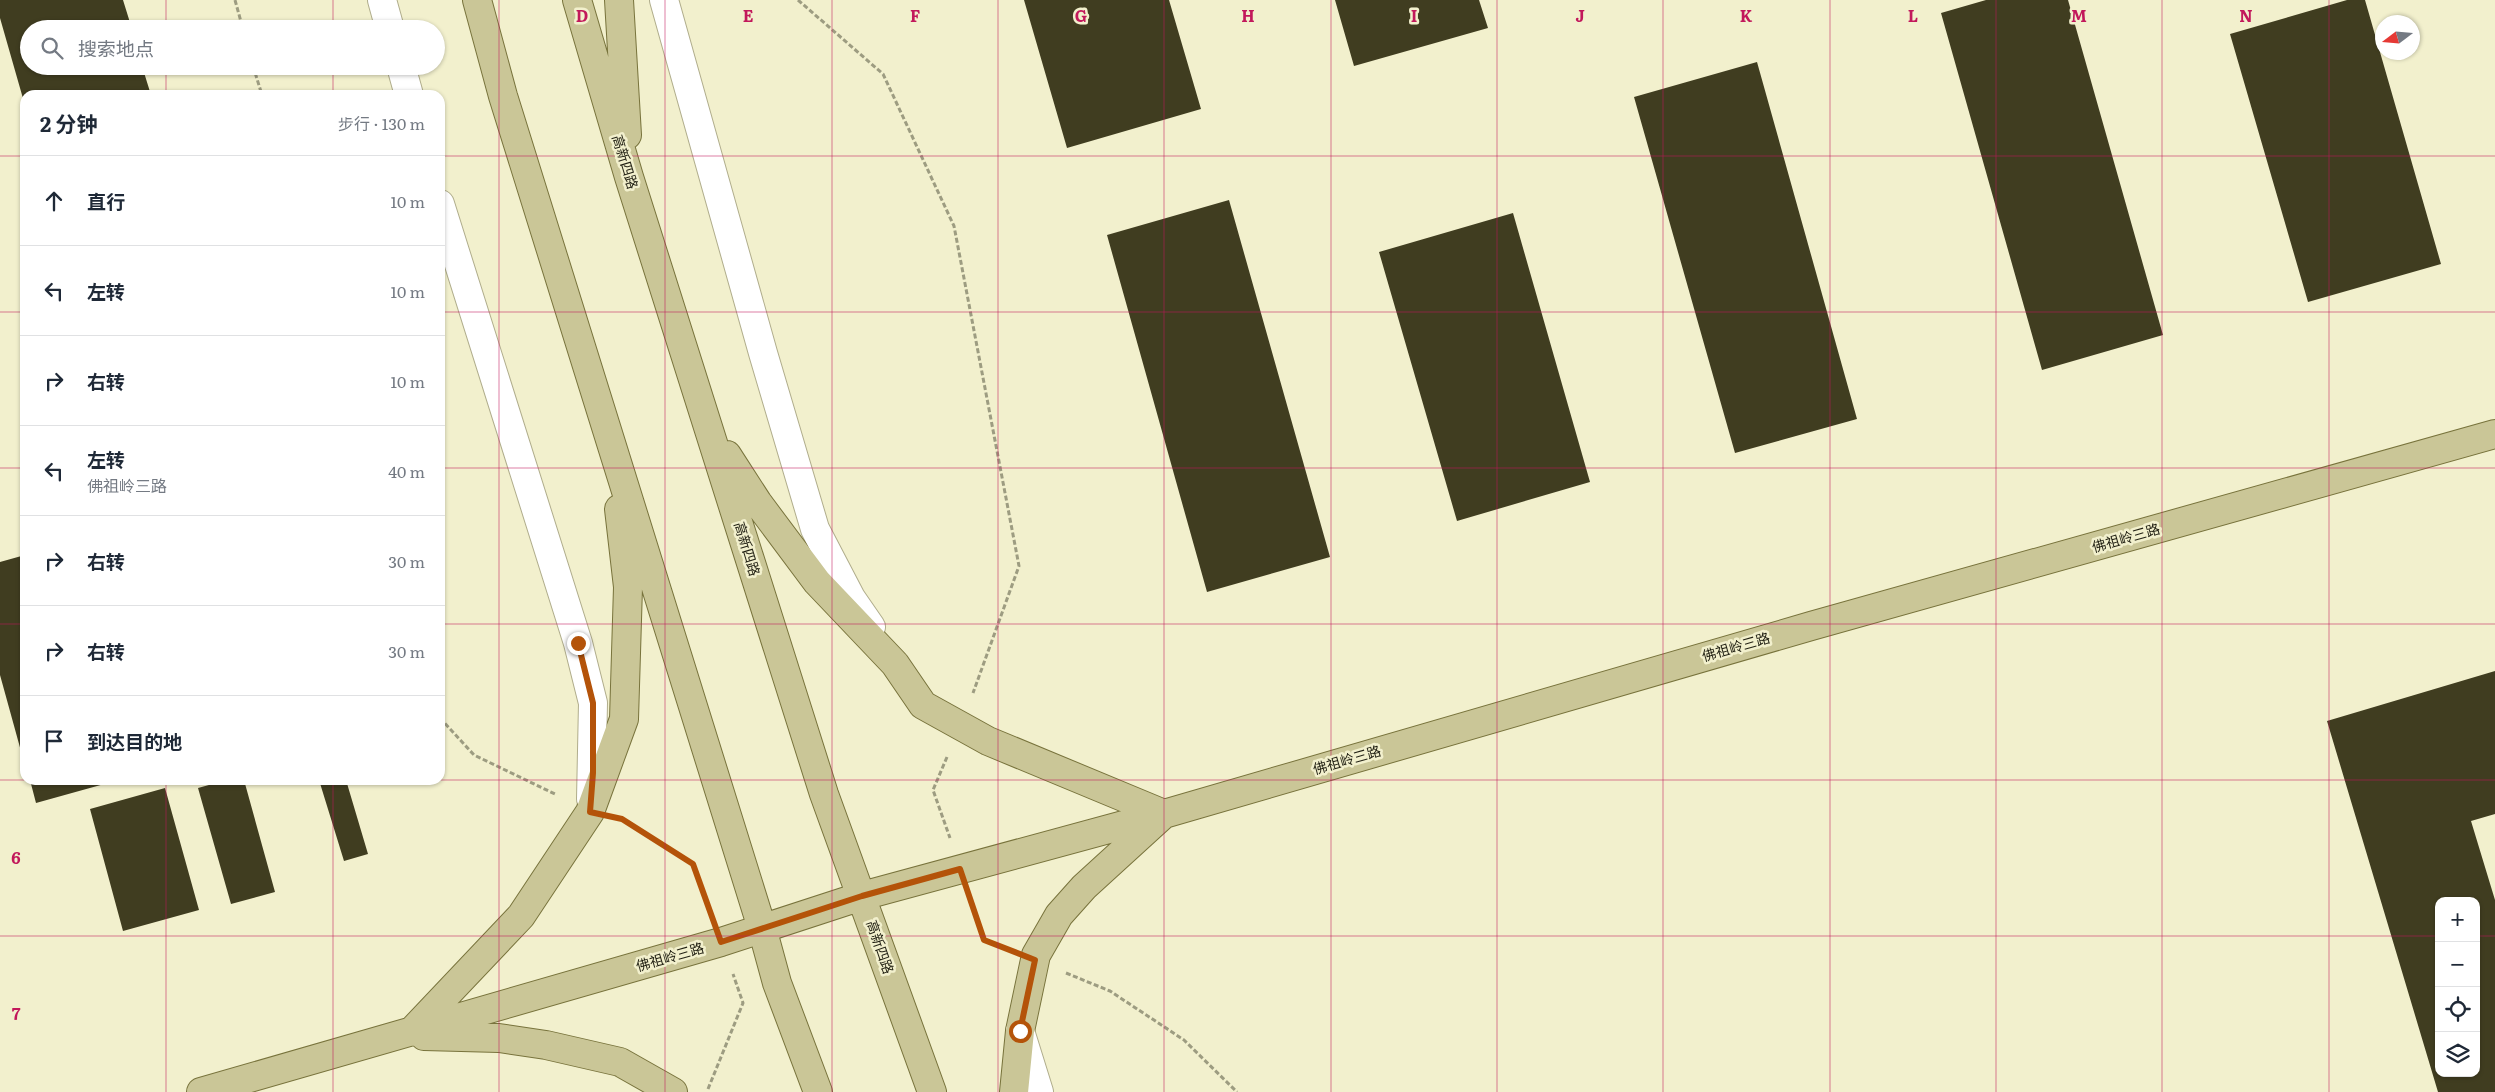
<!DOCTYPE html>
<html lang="zh">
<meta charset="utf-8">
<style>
:root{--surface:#fff;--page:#f6f6f7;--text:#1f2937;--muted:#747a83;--line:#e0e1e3}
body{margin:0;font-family:Literata,"Noto Sans SC",serif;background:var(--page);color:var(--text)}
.controls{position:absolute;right:15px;bottom:15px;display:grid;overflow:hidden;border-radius:10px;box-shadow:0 1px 4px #0004}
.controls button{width:45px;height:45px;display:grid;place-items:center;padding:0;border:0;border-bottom:1px solid var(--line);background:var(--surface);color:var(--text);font:25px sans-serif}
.compass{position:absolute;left:2375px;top:15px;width:45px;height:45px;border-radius:50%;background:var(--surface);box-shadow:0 1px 4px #0004;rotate:254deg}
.stop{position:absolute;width:15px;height:15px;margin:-11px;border:4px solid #b45309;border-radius:50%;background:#fff}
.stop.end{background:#b45309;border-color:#fff;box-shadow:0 1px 5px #0008}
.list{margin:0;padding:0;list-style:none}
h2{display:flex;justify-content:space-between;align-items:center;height:65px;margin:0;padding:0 20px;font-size:21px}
h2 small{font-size:16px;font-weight:400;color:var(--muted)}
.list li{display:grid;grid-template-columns:32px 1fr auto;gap:15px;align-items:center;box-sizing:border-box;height:90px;padding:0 20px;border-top:1px solid var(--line)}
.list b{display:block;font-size:19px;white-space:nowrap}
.list p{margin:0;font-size:16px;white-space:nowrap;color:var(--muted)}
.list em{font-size:16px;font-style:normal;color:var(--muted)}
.icon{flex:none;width:28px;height:28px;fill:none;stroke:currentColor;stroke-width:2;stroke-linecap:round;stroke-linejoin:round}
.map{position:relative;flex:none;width:2495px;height:1092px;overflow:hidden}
.search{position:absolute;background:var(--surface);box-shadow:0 1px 4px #0004;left:20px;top:20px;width:425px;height:55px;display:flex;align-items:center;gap:12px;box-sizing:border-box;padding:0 18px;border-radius:28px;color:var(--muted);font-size:19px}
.panel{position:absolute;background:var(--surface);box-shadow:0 1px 4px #0004;left:20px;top:90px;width:425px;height:695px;border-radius:15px}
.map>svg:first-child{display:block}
.building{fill:#403d20;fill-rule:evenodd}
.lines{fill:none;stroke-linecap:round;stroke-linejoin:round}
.minor-casing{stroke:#b0ad8c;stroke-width:30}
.major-casing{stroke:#78733c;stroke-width:30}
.path{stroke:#9d9c81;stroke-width:3;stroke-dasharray:5 2.5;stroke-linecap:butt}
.minor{stroke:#fff;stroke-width:28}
.major{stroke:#cac697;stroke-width:28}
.route{stroke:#b45309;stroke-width:6}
.grid{fill:none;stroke:#c2185b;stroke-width:1;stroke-opacity:0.55}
.labels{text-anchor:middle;stroke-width:5;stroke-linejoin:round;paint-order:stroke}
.street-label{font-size:14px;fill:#201f12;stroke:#f2f0cd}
.grid-label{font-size:16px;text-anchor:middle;font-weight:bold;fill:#c2185b;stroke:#f2f0cd;stroke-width:5;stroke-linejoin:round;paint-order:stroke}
</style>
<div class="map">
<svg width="2495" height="1092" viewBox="0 0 2495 1092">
<rect width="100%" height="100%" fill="#f2f0cd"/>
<!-- building -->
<path class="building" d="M0,0H123L132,29H29V66H142L151,95H25L24,102L0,18Z
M1024,0H1169L1201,109L1067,148Z
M1335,0H1479L1488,28L1354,66Z
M1986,0H2068L2163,335L2042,370L1941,13Z
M2347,0H2365L2441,264L2308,302L2230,34Z
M1757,62L1857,419L1735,453L1634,97Z
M1229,200L1330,557L1207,592L1107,235Z
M1513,213L1590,482L1457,521L1379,252Z
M25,555V762H24L0,675V562Z
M2495,671V814L2471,821L2495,900V1092H2438L2327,721ZM2439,901H2476V1073H2439Z
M30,780H115V781L36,803Z
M227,780H244L275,892L231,904L198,788Z
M319,780H346L368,854L344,861Z
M165,788L199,910L123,931L90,809Z"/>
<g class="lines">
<!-- minor casing -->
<g class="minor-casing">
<path id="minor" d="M382,0L390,29
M664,0L763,353L815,529L851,598L871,627
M401,66L409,95
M440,204L578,643L593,703L591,799
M1020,1031L1039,1092"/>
</g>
<!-- major casing -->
<g class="major-casing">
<path id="major" d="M477,0L503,96L762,928L777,983L818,1092
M577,0L629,177L824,794L932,1092
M619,0L627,135
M727,455L758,503L817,582L895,664L923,705L988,741L1164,814L1084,887L1059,915L1036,955L1020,1031L1014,1092
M413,1030L521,916L590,812L624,719L628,587L619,509
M424,1036L499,1038L546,1045L620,1062L673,1092
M201,1092L721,942L862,896L1164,814L1811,626L2495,434"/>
</g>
<!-- path -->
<path class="path" d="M235,0L243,29
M798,0L883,74L954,226L1019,566L973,693
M253,66L262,95
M440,718L474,755L557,795
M947,757L933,790L950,838
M623,819L693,864L709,909
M971,901L984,940L1002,947
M1066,973L1110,991L1184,1040L1237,1092
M708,1089L743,1003L733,974"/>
<!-- minor -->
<use href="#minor" class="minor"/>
<!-- major -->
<use href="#major" class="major"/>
</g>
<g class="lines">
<!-- route -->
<path class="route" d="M578,643L593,703V773L590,812L622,819L693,864L721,942L862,896L960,869L984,940L1035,960L1020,1031"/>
</g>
<!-- grid -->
<path class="grid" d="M166,0V29M333,0V29M499,0V1092M665,0V1092M832,0V1092M998,0V1092M1164,0V1092M1331,0V1092M1497,0V1092M1663,0V1092M1830,0V1092M1996,0V1092M2162,0V1092M2329,0V1092M166,66V95M333,66V95M0,156H25M440,156H2495M0,312H25M440,312H2495M0,468H25M440,468H2495M0,624H25M440,624H2495M0,780H25M25,780H440M166,780V1092M333,780V1092M440,780H2495M0,936H2439M2476,936H2495"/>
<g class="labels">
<!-- street labels -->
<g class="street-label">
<text transform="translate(625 162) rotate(73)" y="5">高新四路</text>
<text transform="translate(2126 538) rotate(-16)" y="5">佛祖岭三路</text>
<text transform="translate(747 549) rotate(73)" y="5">高新四路</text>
<text transform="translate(1736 647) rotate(-16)" y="5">佛祖岭三路</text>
<text transform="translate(1347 760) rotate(-16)" y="5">佛祖岭三路</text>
<text transform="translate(880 947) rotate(71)" y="5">高新四路</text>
<text transform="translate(670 957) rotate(-16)" y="5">佛祖岭三路</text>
</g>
</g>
<g class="grid-label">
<text x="582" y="22">D</text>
<text x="748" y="22">E</text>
<text x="915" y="22">F</text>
<text x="1081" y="22">G</text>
<text x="1248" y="22">H</text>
<text x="1414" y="22">I</text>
<text x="1580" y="22">J</text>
<text x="1746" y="22">K</text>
<text x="1913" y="22">L</text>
<text x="2079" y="22">M</text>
<text x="2246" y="22">N</text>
<text x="16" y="864">6</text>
<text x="16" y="1020">7</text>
</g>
</svg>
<div class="controls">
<button>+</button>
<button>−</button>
<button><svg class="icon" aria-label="locate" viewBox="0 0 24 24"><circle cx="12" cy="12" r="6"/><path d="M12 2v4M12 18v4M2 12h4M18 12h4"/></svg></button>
<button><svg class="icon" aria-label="layers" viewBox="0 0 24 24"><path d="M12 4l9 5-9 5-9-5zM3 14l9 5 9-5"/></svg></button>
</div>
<svg class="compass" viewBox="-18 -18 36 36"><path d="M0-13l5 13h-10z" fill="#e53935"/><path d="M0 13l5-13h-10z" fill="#747a83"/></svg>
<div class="stop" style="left:1020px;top:1031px"></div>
<div class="stop end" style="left:578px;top:643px"></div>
<div class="search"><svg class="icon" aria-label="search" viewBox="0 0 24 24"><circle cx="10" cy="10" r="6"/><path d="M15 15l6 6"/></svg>搜索地点</div>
<section class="panel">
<h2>2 分钟<small>步行 · 130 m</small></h2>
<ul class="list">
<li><svg class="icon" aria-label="ahead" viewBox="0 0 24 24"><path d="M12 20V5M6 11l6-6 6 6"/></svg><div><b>直行</b></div><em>10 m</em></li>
<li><svg class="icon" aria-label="left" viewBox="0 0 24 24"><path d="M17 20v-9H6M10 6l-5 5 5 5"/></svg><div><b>左转</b></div><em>10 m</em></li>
<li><svg class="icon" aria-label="right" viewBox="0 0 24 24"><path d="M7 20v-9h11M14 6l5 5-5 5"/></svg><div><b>右转</b></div><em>10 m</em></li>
<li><svg class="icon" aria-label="left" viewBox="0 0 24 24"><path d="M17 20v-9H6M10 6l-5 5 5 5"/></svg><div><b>左转</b><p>佛祖岭三路</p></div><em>40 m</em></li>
<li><svg class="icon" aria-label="right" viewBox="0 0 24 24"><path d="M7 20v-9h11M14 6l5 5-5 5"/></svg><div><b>右转</b></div><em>30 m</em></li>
<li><svg class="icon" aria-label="right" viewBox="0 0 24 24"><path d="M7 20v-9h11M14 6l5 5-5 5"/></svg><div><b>右转</b></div><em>30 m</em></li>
<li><svg class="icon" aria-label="arrive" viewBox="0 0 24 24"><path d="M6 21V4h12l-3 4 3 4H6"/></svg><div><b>到达目的地</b></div></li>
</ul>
</section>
</div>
